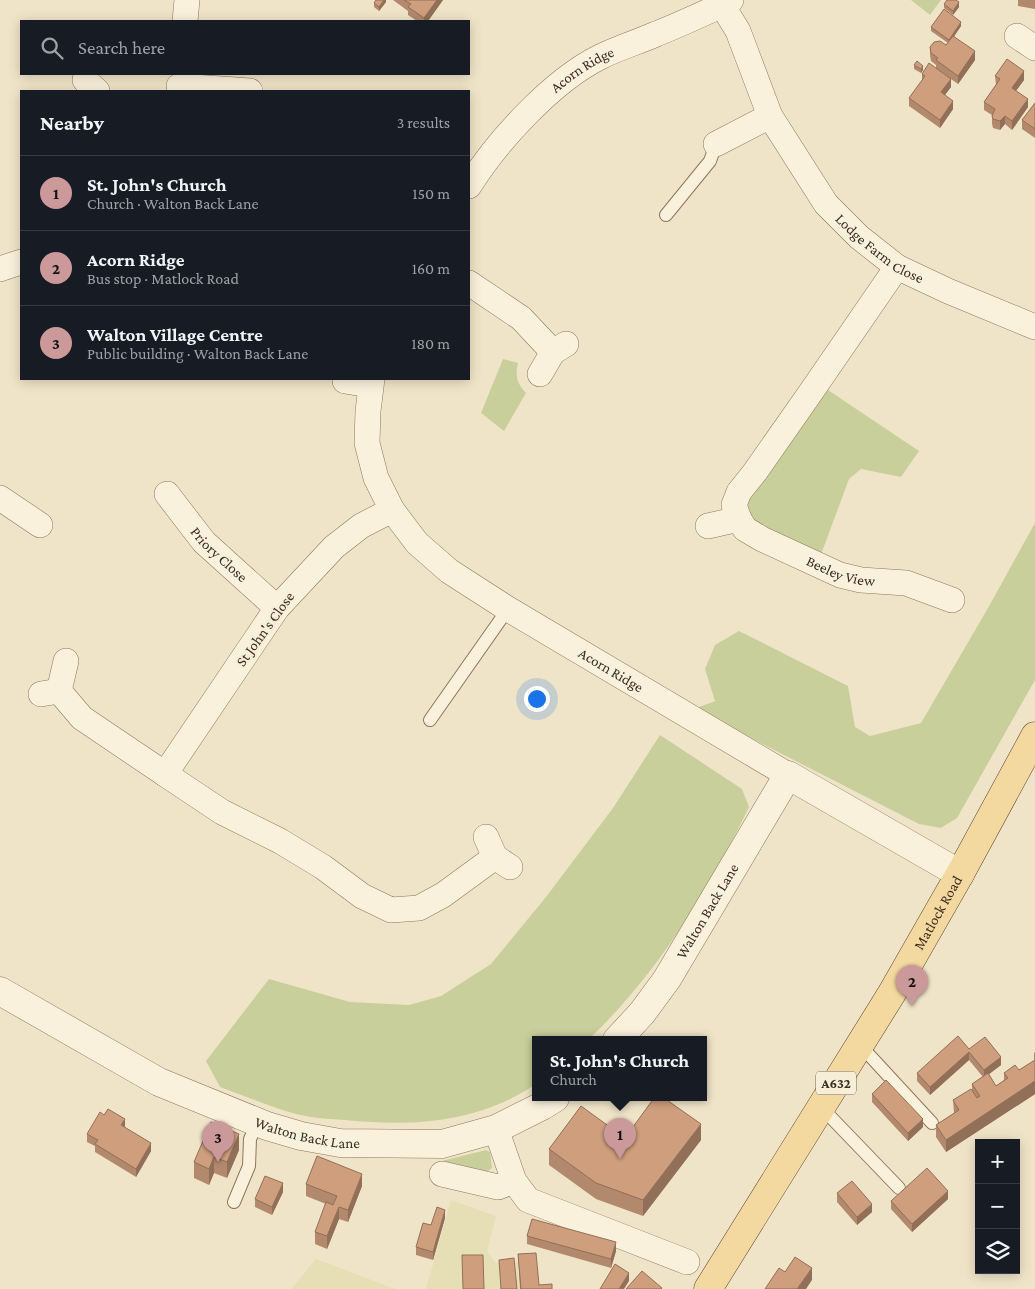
<!DOCTYPE html>
<meta charset="utf-8">
<style>
:root{--surface:#171b24;--page:#242831;--text:#f1f3f6;--muted:#9ea1a6;--line:#363941;--accent:#cc999b}
body{margin:0;font-family:"Crimson Pro",serif;background:var(--page);color:var(--text)}
.controls{position:absolute;right:15px;bottom:15px;display:grid;overflow:hidden;border-radius:0px;box-shadow:0 2px 12px #0003}
.controls button{width:45px;height:45px;display:grid;place-items:center;padding:0;border:0;border-bottom:1px solid var(--line);background:var(--surface);color:var(--text);font:25px sans-serif}
.you{position:absolute;left:536px;top:698px;width:18px;height:18px;margin:-12px;border:4px solid #fff;border-radius:50%;background:#1a73e8;box-shadow:0 0 0 8px #1a73e833}
.badge{display:grid;place-items:center;width:32px;height:32px;border-radius:50%;background:var(--accent);color:#111;font-size:16px;font-weight:700}
.pin{position:absolute;translate:-50% -41px;filter:drop-shadow(0 1px 2px #0008)}
.pin::after{content:'';position:absolute;top:26px;width:18px;height:15px;background:inherit;clip-path:polygon(0 0,100% 0,50% 100%)}
.popup{position:absolute;left:532px;top:1036px;width:175px;height:65px;box-sizing:border-box;display:grid;place-content:center;border-radius:0px;background:var(--surface);filter:drop-shadow(0 1px 4px #0005);font-size:16px;white-space:nowrap;color:var(--muted)}
.popup b{font-size:19px;color:var(--text)}
.popup::after{content:'';position:absolute;left:50%;top:100%;margin-left:-10px;border:10px solid transparent;border-top-color:var(--surface)}
.list{margin:0;padding:0;list-style:none}
h2{display:flex;justify-content:space-between;align-items:center;height:65px;margin:0;padding:0 20px;font-size:21px}
h2 small{font-size:16px;font-weight:400;color:var(--muted)}
.list li{display:grid;grid-template-columns:32px 1fr auto;gap:15px;align-items:center;box-sizing:border-box;height:75px;padding:0 20px;border-top:1px solid var(--line)}
.list b{display:block;font-size:19px;white-space:nowrap}
.list p{margin:0;font-size:16px;white-space:nowrap;color:var(--muted)}
.list em{font-size:16px;font-style:normal;color:var(--muted)}
.icon{flex:none;width:28px;height:28px;fill:none;stroke:currentColor;stroke-width:2;stroke-linecap:round;stroke-linejoin:round}
.map{position:relative;flex:none;width:1035px;height:1289px;overflow:hidden}
.search{position:absolute;background:var(--surface);box-shadow:0 2px 12px #0003;left:20px;top:20px;width:450px;height:55px;display:flex;align-items:center;gap:12px;box-sizing:border-box;padding:0 18px;border-radius:0px;color:var(--muted);font-size:19px}
.panel{position:absolute;background:var(--surface);box-shadow:0 2px 12px #0003;left:20px;top:90px;width:450px;height:290px;border-radius:0px}
.map>svg:first-child{display:block}
.farmland{fill:#e6deb5}
.green{fill:#c9cf9b}
.lines{fill:none;stroke-linecap:round;stroke-linejoin:round}
.service-casing{stroke:#8d765c;stroke-width:14}
.minor-casing{stroke:#8d765c;stroke-width:26}
.tertiary-casing{stroke:#8d765c;stroke-width:29}
.primary-casing{stroke:#5b4430;stroke-width:29}
.service{stroke:#faf1dc;stroke-width:12}
.minor{stroke:#faf1dc;stroke-width:25}
.tertiary{stroke:#faf1dc;stroke-width:28}
.primary{stroke:#f3d9a0;stroke-width:28}
.wall{fill:#b2896c}
.shaded-wall{fill:#916f58}
.building{fill:#cf9f7d;stroke:#916f58}
.labels{text-anchor:middle;stroke-width:4.5;stroke-linejoin:round;paint-order:stroke}
.shield{fill:#f7eed8;stroke:#756857;stroke-width:1}
.shield-label{font-size:14px;font-weight:bold;fill:#3d2e20}
.street-label{font-size:15px;fill:#3d2e20;stroke:#f7eed8}
</style>
<div class="map">
<svg width="1035" height="1289" viewBox="0 0 1035 1289">
<rect width="100%" height="100%" fill="#f0e4c8"/>
<!-- farmland -->
<path class="farmland" d="M451,1200L496,1216L487,1251L496,1263L518,1262L520,1289H426Z
M316,1259L395,1289H291Z"/>
<!-- green -->
<path class="green" d="M911,0H941L930,15Z
M503,359L518,363C515,377 517,383 526,393L504,431L481,413Z
M822,386L919,451L901,477L861,469L849,479L819,560L744,515L747,490Z
M1035,523V680L957,818L941,828L919,824L694,709L715,701L705,669L715,645L739,631L848,686L855,727L870,736L921,723L988,608Z
M660,735L742,789L749,807C709,890 655,977 588,1040H536V1084C478,1123 413,1127 345,1120C329,1119 312,1118 296,1114C271,1107 245,1096 220,1087L206,1061L269,979L350,1002L409,1005L441,996L491,964L546,897L613,808Z
M486,1150L490,1152L492,1168L479,1178L434,1163Z"/>
<g class="lines">
<!-- service casing -->
<g class="service-casing">
<path id="service" d="M666,215L710,161L716,144
M430,720L508,609
M860,1045L932,1123
M821,1107L899,1188
M234,1202L249,1166L250,1139L258,1122"/>
</g>
<!-- minor casing -->
<g class="minor-casing">
<g id="minor">
<path id="s1" d="M722,5L738,31L770,116L826,204L859,237L897,267L948,291L1035,327"/>
<path d="M185,21L187,0"/>
<path d="M1017,36L1035,48"/>
<path d="M85,80L97,91"/>
<path d="M179,86L250,91"/>
<path d="M716,144L770,116"/>
<path id="s2" d="M469,186C497,141 552,81 600,57C618,48 638,42 656,34C679,25 700,15 722,5L731,0"/>
<path id="s3" d="M897,267L811,392L755,472L739,492L734,505L739,519L745,529L762,539L840,575L861,580L906,583L952,600"/>
<path d="M0,269L21,262"/>
<path d="M469,283L521,318L553,352"/>
<path d="M540,374L553,352L566,344"/>
<path id="s4" d="M372,379L368,411L367,443L376,478L392,510L417,543L449,571L508,609L788,775"/>
<path d="M345,381L370,385"/>
<path id="s5" d="M167,494L204,542L277,608"/>
<path d="M0,498L40,525"/>
<path d="M392,510L361,526L334,547L277,608L165,774L222,812L280,841L323,867L362,896L391,910L419,908L443,895L495,857"/>
<path d="M708,526L739,519"/>
<path d="M59,691L66,661"/>
<path d="M41,694L59,691L82,718L165,774"/>
<path d="M486,837L495,857L510,867"/>
<path d="M496,1129L514,1181L528,1200L687,1262"/>
<path d="M442,1174L498,1187L514,1181"/>
</g>
</g>
<!-- tertiary casing -->
<g class="tertiary-casing">
<g id="tertiary">
<path id="s6" d="M0,991L159,1082L267,1126L301,1136L340,1143L442,1144L496,1129L542,1106L555,1098"/>
<path id="s7" d="M617,1040L642,1013L667,979L788,775L960,874"/>
</g>
</g>
<!-- primary casing -->
<g class="primary-casing">
<g id="primary">
<path id="s8" d="M708,1289L892,993L960,874L1035,736"/>
</g>
</g>
<!-- service -->
<use href="#service" class="service"/>
<!-- minor -->
<use href="#minor" class="minor"/>
<!-- tertiary -->
<use href="#tertiary" class="tertiary"/>
<!-- primary -->
<use href="#primary" class="primary"/>
</g>
<!-- wall -->
<path class="wall" d="M386,0V2L379,11L374,7V3Z
M393,0H443L428,21H417L408,15V11Z
M1018,0H1035V9L1018,6Z
M944,4L959,7L953,15L944,8Z
M961,26L954,36L975,60L958,84L951,79V87L945,95L953,109L940,128L909,106V98L922,81V74L936,68V65L931,61L930,55V47L946,45L948,43L931,31V27Z
M914,65L923,70L921,73L914,69Z
M995,76L1024,80L1016,91L1028,107L1012,130L1005,124L1000,130L993,128L992,124V115L984,110V102L996,85Z
M1035,103V138L1022,129V120Z
M969,1049L1001,1065L989,1074L996,1086L1004,1080V1073L1019,1070L1034,1061V1053L1035,1052V1094L946,1152L936,1137V1125L954,1113L953,1100L972,1090V1084L983,1077L969,1060L930,1095L917,1081V1073Z
M872,1094L923,1127L908,1141L872,1102Z
M125,1127L151,1151L136,1177L95,1152V1146L87,1142V1134Z
M625,1138L701,1140L643,1216L596,1199L549,1165V1149Z
M239,1150L227,1178L214,1173L209,1185L194,1178V1162Z
M306,1184L362,1186L348,1222L339,1219L327,1249L315,1244V1232L326,1204L306,1196Z
M283,1192L272,1215L255,1207V1199Z
M837,1193L872,1212L857,1225L837,1202Z
M948,1199L912,1232L891,1209V1201Z
M445,1218L433,1260L416,1255V1247L431,1225Z
M527,1236L616,1251L611,1268L527,1244Z
M518,1254L539,1285L552,1289H520Z"/>
<!-- shaded-wall -->
<path class="shaded-wall" d="M384,0H386V2L379,11V7Z
M437,0H443L428,21H424V18Z
M959,2V7L953,15V11Z
M961,22V26L949,44V40Z
M975,51V60L958,84V76Z
M923,66V70L921,73V69Z
M1024,71V80L1012,96V88Z
M951,79V87L941,100V92Z
M1028,99V107L1012,130V121Z
M953,101V109L940,128V120Z
M1005,116V124L1000,130V121Z
M969,1052V1060L930,1095V1087Z
M1001,1057V1065L984,1078V1070Z
M1035,1081V1094L946,1152V1140Z
M125,1119V1127L121,1125Z
M923,1119V1127L908,1141V1133Z
M701,1124V1140L643,1216V1200Z
M239,1134V1150L227,1178V1162Z
M151,1143V1151L136,1177V1169Z
M214,1157V1173L209,1185V1169Z
M362,1174V1186L348,1222V1210Z
M283,1183V1192L272,1215V1207Z
M948,1191V1199L912,1232V1224Z
M872,1204V1212L857,1225V1217Z
M339,1207V1219L327,1249V1236Z
M445,1210V1218L433,1260V1252Z
M616,1242V1251L611,1268V1259Z
M812,1268V1280L806,1289H797Z
M629,1273V1281L624,1289H619Z"/>
<!-- building -->
<path class="building" d="M376,0H384L379,7L374,3Z
M404,0H437L424,18L408,7L411,4Z
M947,0H956L959,2L953,11L944,4Z
M944,9L961,22L949,40L931,27Z
M953,36L975,51L958,76L936,60L938,58L931,53L930,47L934,42L940,41L946,45Z
M1007,59L1024,71L1012,88L1028,99L1012,121L1005,116L1000,121L993,119L992,116L995,109L984,102L1000,79L995,76Z
M917,61L923,66L921,69L914,65Z
M929,63L951,79L941,92L953,101L940,120L909,98L925,76L922,74Z
M1035,103V129L1022,120Z
M958,1036L969,1049L985,1037L1001,1057L984,1070L969,1052L930,1087L917,1073Z
M1035,1060V1081L946,1140L936,1125L959,1110L953,1100L971,1089L977,1098L980,1096L972,1084L988,1073L996,1086L1008,1078L1004,1073L1015,1065L1019,1070Z
M886,1080L923,1119L908,1133L872,1094Z
M654,1098H664L701,1124L643,1200L596,1183L549,1149L581,1106L625,1138Z
M108,1109L125,1119L121,1125L151,1143L136,1169L95,1144L98,1140L87,1134L100,1112L104,1115Z
M211,1122L239,1134L227,1162L214,1157L209,1169L194,1162Z
M317,1156L362,1174L348,1210L339,1207L327,1236L315,1232L326,1202L333,1205L337,1196L306,1184Z
M927,1168L948,1191L912,1224L891,1201Z
M265,1176L283,1183L272,1207L255,1199Z
M852,1181L872,1204L857,1217L837,1193Z
M437,1207L445,1210L433,1252L416,1247L423,1223L431,1225Z
M532,1219L616,1242L611,1259L527,1236Z
M536,1253L539,1285L552,1284V1289H521L518,1254Z
M462,1255H483L484,1289H463Z
M795,1257L812,1268L797,1289H765L779,1268L785,1272Z
M514,1258L517,1289H501L499,1260Z
M615,1264L629,1273L619,1289H600Z
M642,1271L662,1288L661,1289H626Z"/>
<g class="labels">
<!-- shield labels -->
<rect class="shield" x="816" y="1071.5" width="40" height="23" rx="4"/>
<g class="shield-label">
<text x="836" y="1088">A632</text>
</g>
<!-- street labels -->
<g class="street-label">
<text dy="5" stroke="none"><textPath href="#s2" startOffset="164">Acorn Ridge</textPath></text>
<text dy="5" stroke="none"><textPath href="#s1" startOffset="296">Lodge Farm Close</textPath></text>
<text dy="5" stroke="none"><textPath href="#s5" startOffset="80">Priory Close</textPath></text>
<text dy="5" stroke="none"><textPath href="#s3" startOffset="421">Beeley View</textPath></text>
<text transform="translate(265 629) rotate(-54)" y="5">St John's Close</text>
<text dy="5" stroke="none"><textPath href="#s4" startOffset="410">Acorn Ridge</textPath></text>
<text dy="5" stroke="none"><textPath href="#s7" startOffset="158">Walton Back Lane</textPath></text>
<text dy="5" stroke="none"><textPath href="#s8" startOffset="441">Matlock Road</textPath></text>
<text dy="5" stroke="none"><textPath href="#s6" startOffset="341">Walton Back Lane</textPath></text>
</g>
</g>
</svg>
<div class="controls">
<button>+</button>
<button>−</button>
<button><svg class="icon" aria-label="layers" viewBox="0 0 24 24"><path d="M12 4l9 5-9 5-9-5zM3 14l9 5 9-5"/></svg></button>
</div>
<div class="you"></div>
<div class="pin badge" style="left:620px;top:1159px">1</div>
<div class="popup"><b>St. John's Church</b>Church</div>
<div class="pin badge" style="left:912px;top:1006px">2</div>
<div class="pin badge" style="left:218px;top:1162px">3</div>
<div class="search"><svg class="icon" aria-label="search" viewBox="0 0 24 24"><circle cx="10" cy="10" r="6"/><path d="M15 15l6 6"/></svg>Search here</div>
<section class="panel">
<h2>Nearby<small>3 results</small></h2>
<ul class="list">
<li><span class="badge">1</span><div><b>St. John's Church</b><p>Church · Walton Back Lane</p></div><em>150 m</em></li>
<li><span class="badge">2</span><div><b>Acorn Ridge</b><p>Bus stop · Matlock Road</p></div><em>160 m</em></li>
<li><span class="badge">3</span><div><b>Walton Village Centre</b><p>Public building · Walton Back Lane</p></div><em>180 m</em></li>
</ul>
</section>
</div>
